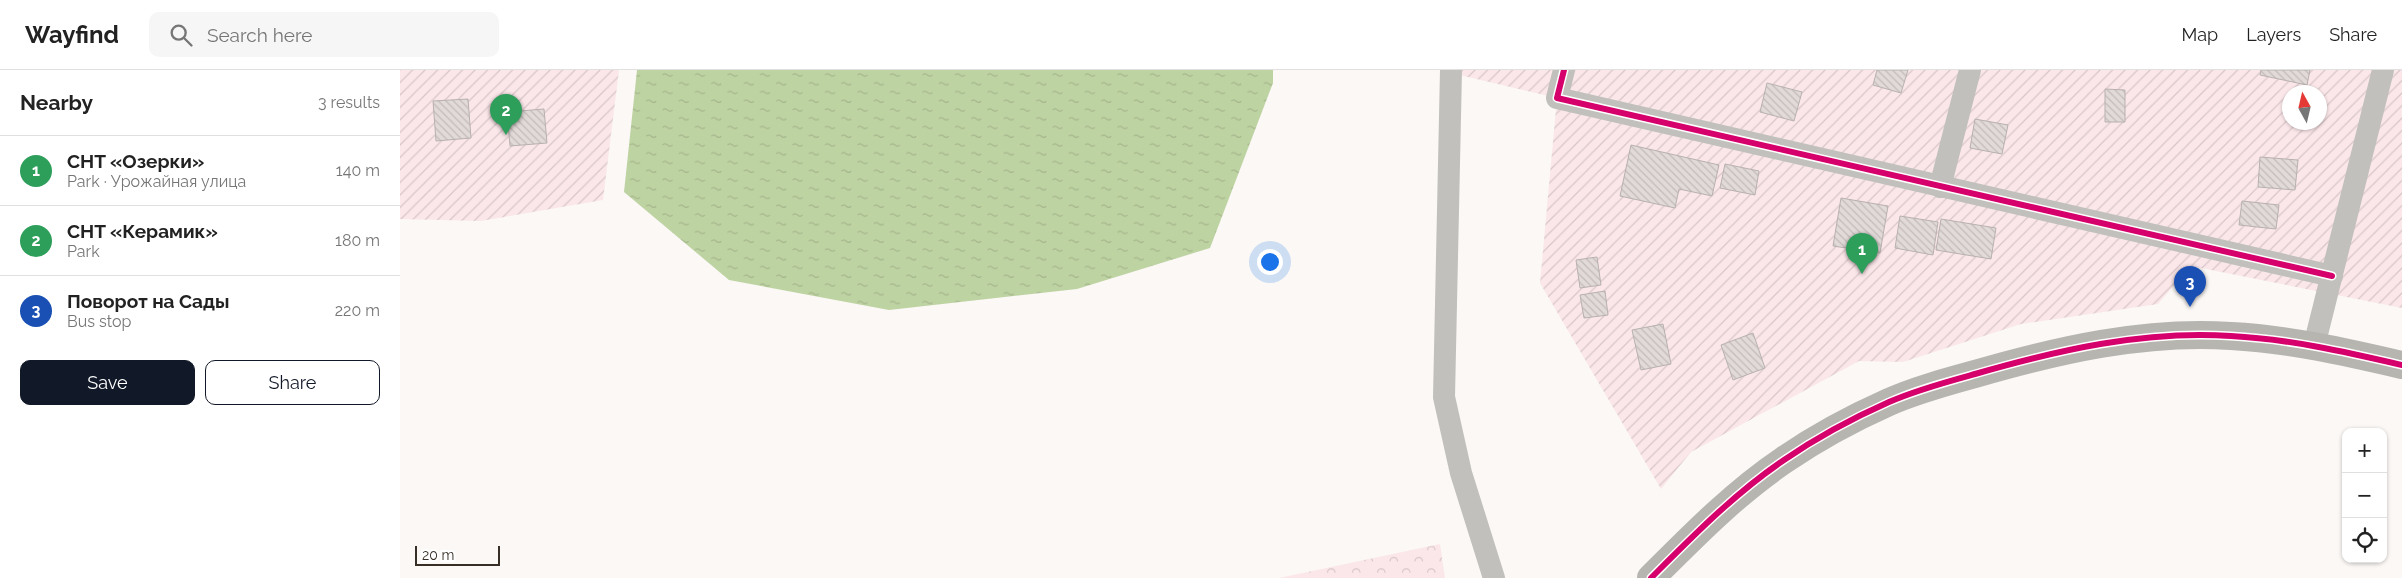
<!DOCTYPE html>
<meta charset="utf-8">
<style>
:root{--surface:#fff;--page:#f6f6f6;--text:#222;--muted:#767676;--line:#e0e0e0;--accent:#111827}
body{margin:0;font-family:Raleway,sans-serif;background:var(--page);color:var(--text)}
.controls{position:absolute;right:15px;bottom:15px;display:grid;overflow:hidden;border-radius:10px;box-shadow:0 1px 4px #0004}
.controls button{width:45px;height:45px;display:grid;place-items:center;padding:0;border:0;border-bottom:1px solid var(--line);background:var(--surface);color:var(--text);font:25px sans-serif}
.compass{position:absolute;left:1882px;top:15px;width:45px;height:45px;border-radius:50%;background:var(--surface);box-shadow:0 1px 4px #0004;rotate:352deg}
.scale{position:absolute;left:15px;bottom:12px;width:85px;box-sizing:border-box;padding-left:5px;border:2px solid #372f26;border-top:0;font-size:14px;line-height:18px;white-space:nowrap;color:#372f26;-webkit-text-stroke:4px #fff;paint-order:stroke}
.you{position:absolute;left:869px;top:191px;width:18px;height:18px;margin:-12px;border:4px solid #fff;border-radius:50%;background:#1a73e8;box-shadow:0 0 0 8px #1a73e833}
.badge{display:grid;place-items:center;width:32px;height:32px;border-radius:50%;background:var(--accent);color:#fff;font-size:16px;font-weight:700}
.pin{position:absolute;translate:-50% -41px;filter:drop-shadow(0 1px 2px #0008)}
.pin::after{content:'';position:absolute;top:26px;width:18px;height:15px;background:inherit;clip-path:polygon(0 0,100% 0,50% 100%)}
.list{margin:0;padding:0;list-style:none}
h2{display:flex;justify-content:space-between;align-items:center;height:65px;margin:0;padding:0 20px;font-size:21px}
h2 small{font-size:16px;font-weight:400;color:var(--muted)}
.list li{display:grid;grid-template-columns:32px 1fr auto;gap:15px;align-items:center;box-sizing:border-box;height:70px;padding:0 20px;border-top:1px solid var(--line)}
.list b{display:block;font-size:19px;white-space:nowrap}
.list p{margin:0;font-size:16px;white-space:nowrap;color:var(--muted)}
.list em{font-size:16px;font-style:normal;color:var(--muted)}
.actions{display:flex;gap:10px;padding:15px 20px}
.actions a{flex:1;padding:11px 0;border:1px solid var(--accent);border-radius:10px;text-align:center;font-size:18px;color:var(--accent)}
.actions .main{background:var(--accent);color:#fff}
.icon{flex:none;width:28px;height:28px;fill:none;stroke:currentColor;stroke-width:2;stroke-linecap:round;stroke-linejoin:round}
.map{position:relative;flex:none;width:2002px;height:508px;overflow:hidden}
header{display:flex;align-items:center;gap:30px;box-sizing:border-box;height:70px;padding:0 25px;background:var(--surface);border-bottom:1px solid var(--line)}
header strong{font-size:24px}
nav{display:flex;gap:28px;margin-inline-start:auto;font-size:18px}
.search{width:350px;height:45px;background:var(--page);display:flex;align-items:center;gap:12px;box-sizing:border-box;padding:0 18px;border-radius:10px;color:var(--muted);font-size:19px}
main{display:flex}
aside{flex:1;background:var(--surface)}
.map>svg:first-child{display:block}
.forest{fill:url(#forest-crowns)}
.garden{fill:url(#garden-furrows);fill-rule:evenodd}
.water{fill:url(#water-ripples)}
.building{fill:url(#building-back-hatch);stroke:#b8b1af}
.lines{fill:none;stroke-linecap:round;stroke-linejoin:round}
.street{stroke:#c1c0bc;stroke-width:22}
.secondary{stroke:#b6b5b0;stroke-width:28}
.cycleway-casing{stroke:#fff;stroke-width:9}
.cycleway{stroke:#d6006c;stroke-width:6}
</style>
<header>
<strong>Wayfind</strong>
<div class="search"><svg class="icon" aria-label="search" viewBox="0 0 24 24"><circle cx="10" cy="10" r="6"/><path d="M15 15l6 6"/></svg>Search here</div>
<nav><a>Map</a><a>Layers</a><a>Share</a></nav>
</header>
<main>
<aside>
<h2>Nearby<small>3 results</small></h2>
<ul class="list">
<li><span class="badge" style="background:#2e9e5b">1</span><div><b>СНТ «Озерки»</b><p>Park · Урожайная улица</p></div><em>140 m</em></li>
<li><span class="badge" style="background:#2e9e5b">2</span><div><b>СНТ «Керамик»</b><p>Park</p></div><em>180 m</em></li>
<li><span class="badge" style="background:#1a4fb4">3</span><div><b>Поворот на Сады</b><p>Bus stop</p></div><em>220 m</em></li>
</ul>
<div class="actions"><a class="main">Save</a><a>Share</a></div>
</aside>
<div class="map">
<svg width="2002" height="508" viewBox="0 0 2002 508">
<defs>
<pattern id="forest-crowns" width="20" height="18" patternUnits="userSpaceOnUse" patternTransform="scale(1.25)"><rect width="20" height="18" fill="#fbe7ea"/><path d="M2 6a3 3 0 1 1 6 0M12 15a3 3 0 1 1 6 0" fill="none" stroke="#d8c6c9"/></pattern>
<pattern id="garden-furrows" width="10" height="10" patternUnits="userSpaceOnUse" patternTransform="scale(1.25)"><rect width="10" height="10" fill="#fbe7ea"/><path d="M-1 1l2-2M0 10L10 0M9 11l2-2" fill="none" stroke="#d8c6c9"/></pattern>
<pattern id="water-ripples" width="26" height="14" patternUnits="userSpaceOnUse" patternTransform="scale(1.25)"><rect width="26" height="14" fill="#bed3a2"/><path d="M2 4q2-2 4 0t4 0M15 11q2-2 4 0t4 0" fill="none" stroke="#a4b58b"/></pattern>
<pattern id="building-back-hatch" width="6" height="6" patternUnits="userSpaceOnUse" patternTransform="scale(1.25)"><rect width="6" height="6" fill="#e1dad8"/><path d="M-1 5l2 2M0 0l6 6M5-1l2 2" fill="none" stroke="#c2bbb9"/></pattern>
</defs>
<rect width="100%" height="100%" fill="#fbf8f6"/>
<!-- forest -->
<path class="forest" d="M1040,474L1045,508H879Z"/>
<!-- garden -->
<path class="garden" d="M0,0H219L203,130L81,151L0,149Z
M1051,0H2002V238L1791,196L1758,234L1621,254L1503,292L1459,291L1291,382L1261,419L1140,213L1157,28L1051,3ZM1890,22H1920V52H1890Z"/>
<!-- water -->
<path class="water" d="M237,0H873V13L810,178L677,219L489,240L329,210L224,122Z"/>
<!-- building -->
<path class="building" d="M1477,0H1508L1501,23L1473,15Z
M1861,0H1910L1907,15L1860,5Z
M1367,13L1402,22L1394,51L1360,42Z
M1705,19L1725,20V52H1705Z
M68,29L71,68L36,71L33,31Z
M144,39L147,73L110,76L107,42Z
M1575,49L1608,55L1602,84L1570,78Z
M1231,75L1319,95L1312,126L1279,119L1275,138L1220,126Z
M1860,87L1898,90L1895,120L1858,117Z
M1325,94L1359,101L1355,125L1320,118Z
M1441,128L1488,136L1480,183L1433,176Z
M1842,131L1879,135L1876,159L1839,155Z
M1500,146L1538,152L1533,185L1495,178Z
M1541,149L1596,158L1591,189L1536,180Z
M1197,187L1201,215L1180,218L1176,190Z
M1205,221L1208,245L1184,248L1180,225Z
M1263,254L1271,294L1241,300L1232,260Z
M1353,263L1365,298L1333,310L1321,275Z"/>
<g class="lines">
<!-- street -->
<path class="street" d="M1051,0L1044,327L1061,403L1094,508
M1164,0L1157,28L1932,206
M1540,117L1570,0
M1914,276L1983,0"/>
<!-- secondary -->
<path class="secondary" d="M1251,508C1293,466 1335,423 1384,390C1416,368 1453,348 1489,332C1516,320 1546,312 1575,304C1658,280 1745,260 1831,266C1889,269 1946,282 2002,295"/>
<!-- cycleway casing -->
<g class="cycleway-casing">
<path id="cycleway" d="M1164,0L1157,28L1932,206
M1251,508C1293,466 1335,423 1384,390C1416,368 1453,348 1489,332C1516,320 1546,312 1575,304C1658,280 1745,260 1831,266C1889,269 1946,282 2002,295"/>
</g>
<!-- cycleway -->
<use href="#cycleway" class="cycleway"/>
</g>
</svg>
<div class="controls">
<button>+</button>
<button>−</button>
<button><svg class="icon" aria-label="locate" viewBox="0 0 24 24"><circle cx="12" cy="12" r="6"/><path d="M12 2v4M12 18v4M2 12h4M18 12h4"/></svg></button>
</div>
<svg class="compass" viewBox="-18 -18 36 36"><path d="M0-13l5 13h-10z" fill="#e53935"/><path d="M0 13l5-13h-10z" fill="#767676"/></svg>
<div class="scale">20 m</div>
<div class="you"></div>
<div class="pin badge" style="left:1462px;top:204px;background:#2e9e5b">1</div>
<div class="pin badge" style="left:106px;top:65px;background:#2e9e5b">2</div>
<div class="pin badge" style="left:1790px;top:237px;background:#1a4fb4">3</div>
</div>
</main>
